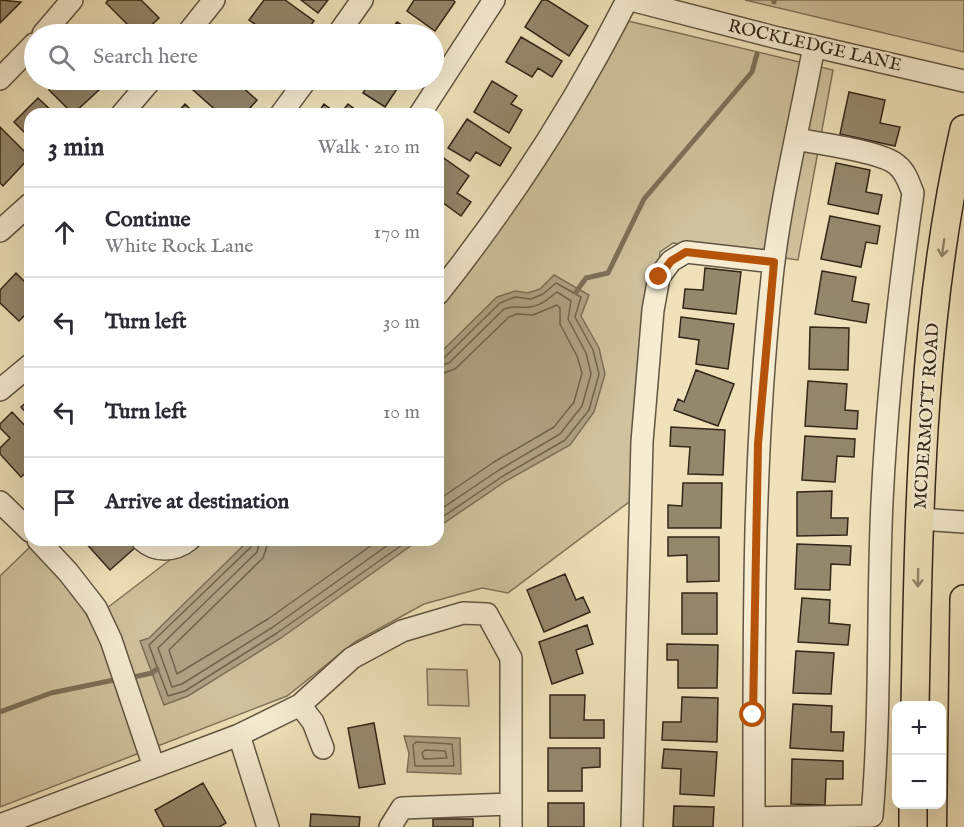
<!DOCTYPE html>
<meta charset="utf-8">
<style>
:root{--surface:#fff;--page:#f2f2f3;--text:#2b2b33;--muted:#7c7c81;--line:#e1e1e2}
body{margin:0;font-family:"IM FELL English",serif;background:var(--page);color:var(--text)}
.controls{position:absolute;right:18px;bottom:18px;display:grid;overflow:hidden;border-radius:12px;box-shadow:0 6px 24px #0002}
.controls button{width:54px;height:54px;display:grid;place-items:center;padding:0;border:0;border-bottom:2px solid var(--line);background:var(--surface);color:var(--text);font:30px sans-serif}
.stop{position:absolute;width:18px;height:18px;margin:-14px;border:4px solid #b45309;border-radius:50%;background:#fff}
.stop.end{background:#b45309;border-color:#fff;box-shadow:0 2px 6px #0008}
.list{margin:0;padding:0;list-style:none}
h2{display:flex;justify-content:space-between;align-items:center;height:78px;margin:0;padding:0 24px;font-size:26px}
h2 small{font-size:20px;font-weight:400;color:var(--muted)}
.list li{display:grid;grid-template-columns:39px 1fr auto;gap:18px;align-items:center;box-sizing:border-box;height:90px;padding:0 24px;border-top:2px solid var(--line)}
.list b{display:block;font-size:22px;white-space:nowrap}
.list p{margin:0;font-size:20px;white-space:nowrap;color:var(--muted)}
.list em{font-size:20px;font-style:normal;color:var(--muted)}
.icon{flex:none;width:33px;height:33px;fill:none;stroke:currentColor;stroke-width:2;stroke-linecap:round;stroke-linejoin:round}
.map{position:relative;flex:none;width:964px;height:827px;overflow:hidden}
.search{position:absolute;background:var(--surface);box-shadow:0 6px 24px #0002;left:24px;top:24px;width:420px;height:66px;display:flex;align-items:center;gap:15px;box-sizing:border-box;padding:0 21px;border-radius:33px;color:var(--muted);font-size:22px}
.panel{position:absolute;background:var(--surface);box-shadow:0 6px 24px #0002;left:24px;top:108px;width:420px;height:438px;border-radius:18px}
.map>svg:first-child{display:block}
.green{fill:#cfc29e;stroke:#80745a;stroke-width:1.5}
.water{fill:#aea283;stroke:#7c7058;stroke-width:1.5}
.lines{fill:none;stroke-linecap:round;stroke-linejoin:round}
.shore{stroke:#70644d;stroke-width:1.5}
.stream{stroke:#7c7058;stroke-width:5}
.building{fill:#94886c;stroke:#312617;stroke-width:1.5}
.minor-casing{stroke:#605540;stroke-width:24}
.major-casing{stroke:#312617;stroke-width:30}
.minor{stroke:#f5ecd2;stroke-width:21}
.major{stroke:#efe2ba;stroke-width:27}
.oneway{stroke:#908468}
.route{stroke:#b45309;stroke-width:8}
.labels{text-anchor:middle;stroke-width:5;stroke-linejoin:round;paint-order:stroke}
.street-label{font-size:18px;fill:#312617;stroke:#f5ecd2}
</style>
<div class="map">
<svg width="964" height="827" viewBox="0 0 964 827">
<rect width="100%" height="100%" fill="#efe2ba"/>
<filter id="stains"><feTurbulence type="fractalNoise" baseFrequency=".00333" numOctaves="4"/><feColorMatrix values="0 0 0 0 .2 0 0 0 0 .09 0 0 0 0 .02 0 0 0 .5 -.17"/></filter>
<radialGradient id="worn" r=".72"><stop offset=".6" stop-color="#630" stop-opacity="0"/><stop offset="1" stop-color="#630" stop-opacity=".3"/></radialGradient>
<!-- green -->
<path class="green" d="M745,0H964V52Z
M628,21L833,70L798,260L673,243L660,252L637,496L508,593L482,588L424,604L355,642L287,696L0,807V576L31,546L70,586L90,621L196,540H438V303Z
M427,669L467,670L469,706L428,705Z"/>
<!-- water -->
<path class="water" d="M554,275L589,295L581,316L599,348L605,374L594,412L570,445L506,481L438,527V355L497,297L515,291L528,293L540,289Z
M249,540H419L281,638L188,696L164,705L140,641L149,638Z
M404,736L460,738L461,774L407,772L409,753Z"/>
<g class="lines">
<!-- shore -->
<path class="shore" d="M438,359L445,357L500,303L515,297L531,299L543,294L556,283L581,297L575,317L593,350L599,374L589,410L565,440L503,476L438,520
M438,366L449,363L504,309C514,305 519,308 530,307C541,306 549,298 557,292L571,301L568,319L586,353L591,374L582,406L560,434L499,470L438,511
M438,375L455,369L509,317L517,314L533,315L557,305L560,308V324L577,356L582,373L574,402L554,427L494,462L438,500
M253,540L251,547L149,645L168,696L185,691L277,633L409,540
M260,540L257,552L158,648L172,687L182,684L273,627L395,540
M269,540L263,558L169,650L177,674L268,619L379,540
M416,742L452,744L454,766H415L413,745Z
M425,750L445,751L447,758L424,759L422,753Z"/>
<!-- stream -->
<path class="stream" d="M774,2V0
M576,292L586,278L608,273L644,199L752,72L757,54
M129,678L152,673L157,669
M0,712L51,693L119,679"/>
</g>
<!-- building -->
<path class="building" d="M0,0L21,2L0,23Z
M108,0H141L159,18L142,34H137L106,3Z
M264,0H285L314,21L304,34L287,25L281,34H269L249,20Z
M301,0H328L318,13Z
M414,0H453L455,2L435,31L407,11Z
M542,0H547L588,26L569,56L525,27Z
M397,22L416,34H388Z
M99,25L109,34H90Z
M521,37L562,61L552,77L538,68L532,77L506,62Z
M57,80H91L100,89L73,114L49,90Z
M203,80H234L257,100L245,114H220L193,90Z
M365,80H403L385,107L363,93L370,82Z
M492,81L517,96L511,104L522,110L509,133L474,112Z
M849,92L885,100L880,123L900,127L895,146L840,134Z
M38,98L55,114H30V138L14,122Z
M185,104L195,114H176Z
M324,104L337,114H317Z
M348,104L361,114H340Z
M467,119L511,148L500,166L476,152L470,161L448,148Z
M0,127L30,157L3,186L0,183Z
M441,156L469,176L457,193L471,202L461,216L438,199V161Z
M836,163L870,170L866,192L882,195L878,214L828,204Z
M830,216L880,226L877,244L866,242L861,267L821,259Z
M705,268L741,272L736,314L683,308L685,289L703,290Z
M822,271L856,277L852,301L869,304L866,323L815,314Z
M16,273L30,287V310L19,321L0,303V290Z
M681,317L734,324L728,369L696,364L699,340L679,337Z
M810,327L849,328L848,370L809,369Z
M696,370L734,384L718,426L674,410L678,399L684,402Z
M808,381L847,384L845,410L858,411L857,429L805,426Z
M30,399V417L21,407Z
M12,412L30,431V469L21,477L0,454V448L10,438L0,428V424Z
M671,427L725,430L723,475L688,474L690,447L670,446Z
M805,436L855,439L854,457L837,456L835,482L802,480Z
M683,483H722L721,528H668V505L682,506Z
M832,491L831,518H848L847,535L797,536V492Z
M668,537H719V581L687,582V555L668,556Z
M83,540H132L137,546L110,570Z
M797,544L851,546L850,565L831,564L830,590L795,589Z
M565,574L576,600L583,597L590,612L544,632L527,590Z
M682,593H717V634H682Z
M802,598L830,600L829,623L850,625L848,645L798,642Z
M587,625L593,644L576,650L583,673L552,684L539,642Z
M667,644L718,645L717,688H678V660H667Z
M796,651L834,653L831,694L793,693Z
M550,695H585L584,720H604V738H550Z
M682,697L718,698L717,742L662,740L663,722H681Z
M793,704L832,706L831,732H844L843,751L790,748Z
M374,723L385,784L359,788L348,728Z
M548,748H600V767L582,768V791H548Z
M664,749L717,752L714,796L680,794L681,769L662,768Z
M792,759L843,761V779H826L825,805L791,804Z
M203,783L226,823L219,827H164L155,810Z
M548,803H584V827H548Z
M674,806L714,807L713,827H673Z
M311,814L360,817L359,827H310Z
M433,819H473V827H433Z"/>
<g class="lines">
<!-- minor casing -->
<g class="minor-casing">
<path id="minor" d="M631,0L778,38L964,81
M43,34L72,0
M187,34L214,0
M338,34L362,0
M0,79L34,44
M122,114L151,80
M281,114L306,80
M420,114L494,0
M0,231L30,204
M438,294C511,202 574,105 627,0
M0,390L30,365
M0,502L30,531
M919,519L964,522
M38,540L68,572L96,608L111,640L154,767
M142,540C155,552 174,552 189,540
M300,705L313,722L323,748
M239,735L268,827
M754,818L872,816C881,711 877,606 882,502C887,398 898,296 913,193C909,183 906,172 897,165C882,151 819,144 797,139
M0,825L239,735L300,705L352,658L402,631L463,613L487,614L511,658V827
M390,827L402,808L511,804
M632,827L642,442L653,310L659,277L671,261L686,252L774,262
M754,827C754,644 752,461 772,278C780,201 800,123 814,46"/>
</g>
<!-- major casing -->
<g class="major-casing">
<path id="major" d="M915,706C919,512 921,318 964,129
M913,827V804
M961,827L964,599"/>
</g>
<!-- minor -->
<use href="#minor" class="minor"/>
<!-- major -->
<use href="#major" class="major"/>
</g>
<!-- one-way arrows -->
<defs><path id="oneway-shaft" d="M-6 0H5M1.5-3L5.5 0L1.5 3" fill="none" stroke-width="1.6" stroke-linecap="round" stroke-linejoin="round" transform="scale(1.5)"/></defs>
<g class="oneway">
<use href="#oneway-shaft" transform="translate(943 248) rotate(98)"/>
<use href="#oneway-shaft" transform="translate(918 578) rotate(91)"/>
</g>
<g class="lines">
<!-- route -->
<path class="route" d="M659,277L671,261L686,252L774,262L758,444L753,715"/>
</g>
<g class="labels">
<!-- street labels -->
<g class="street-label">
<text transform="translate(815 45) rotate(13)" y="6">ROCKLEDGE LANE</text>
<text transform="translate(926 416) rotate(-86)" y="6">MCDERMOTT ROAD</text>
</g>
</g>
<rect width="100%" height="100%" filter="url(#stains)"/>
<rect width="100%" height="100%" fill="url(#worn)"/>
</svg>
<div class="controls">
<button>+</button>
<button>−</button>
</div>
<div class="stop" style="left:753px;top:715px"></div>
<div class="stop end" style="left:659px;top:277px"></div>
<div class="search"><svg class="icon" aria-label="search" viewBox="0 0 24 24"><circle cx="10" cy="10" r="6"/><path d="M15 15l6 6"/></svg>Search here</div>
<section class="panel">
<h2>3 min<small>Walk · 210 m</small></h2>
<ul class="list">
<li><svg class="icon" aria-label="ahead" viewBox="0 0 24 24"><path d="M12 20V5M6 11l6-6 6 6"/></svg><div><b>Continue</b><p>White Rock Lane</p></div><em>170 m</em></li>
<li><svg class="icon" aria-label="left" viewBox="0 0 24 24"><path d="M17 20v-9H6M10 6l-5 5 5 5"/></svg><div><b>Turn left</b></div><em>30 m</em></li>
<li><svg class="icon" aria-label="left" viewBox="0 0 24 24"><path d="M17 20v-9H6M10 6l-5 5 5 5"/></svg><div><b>Turn left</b></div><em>10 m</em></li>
<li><svg class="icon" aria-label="arrive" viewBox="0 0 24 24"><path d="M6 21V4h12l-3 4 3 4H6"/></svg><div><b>Arrive at destination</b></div></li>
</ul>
</section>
</div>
